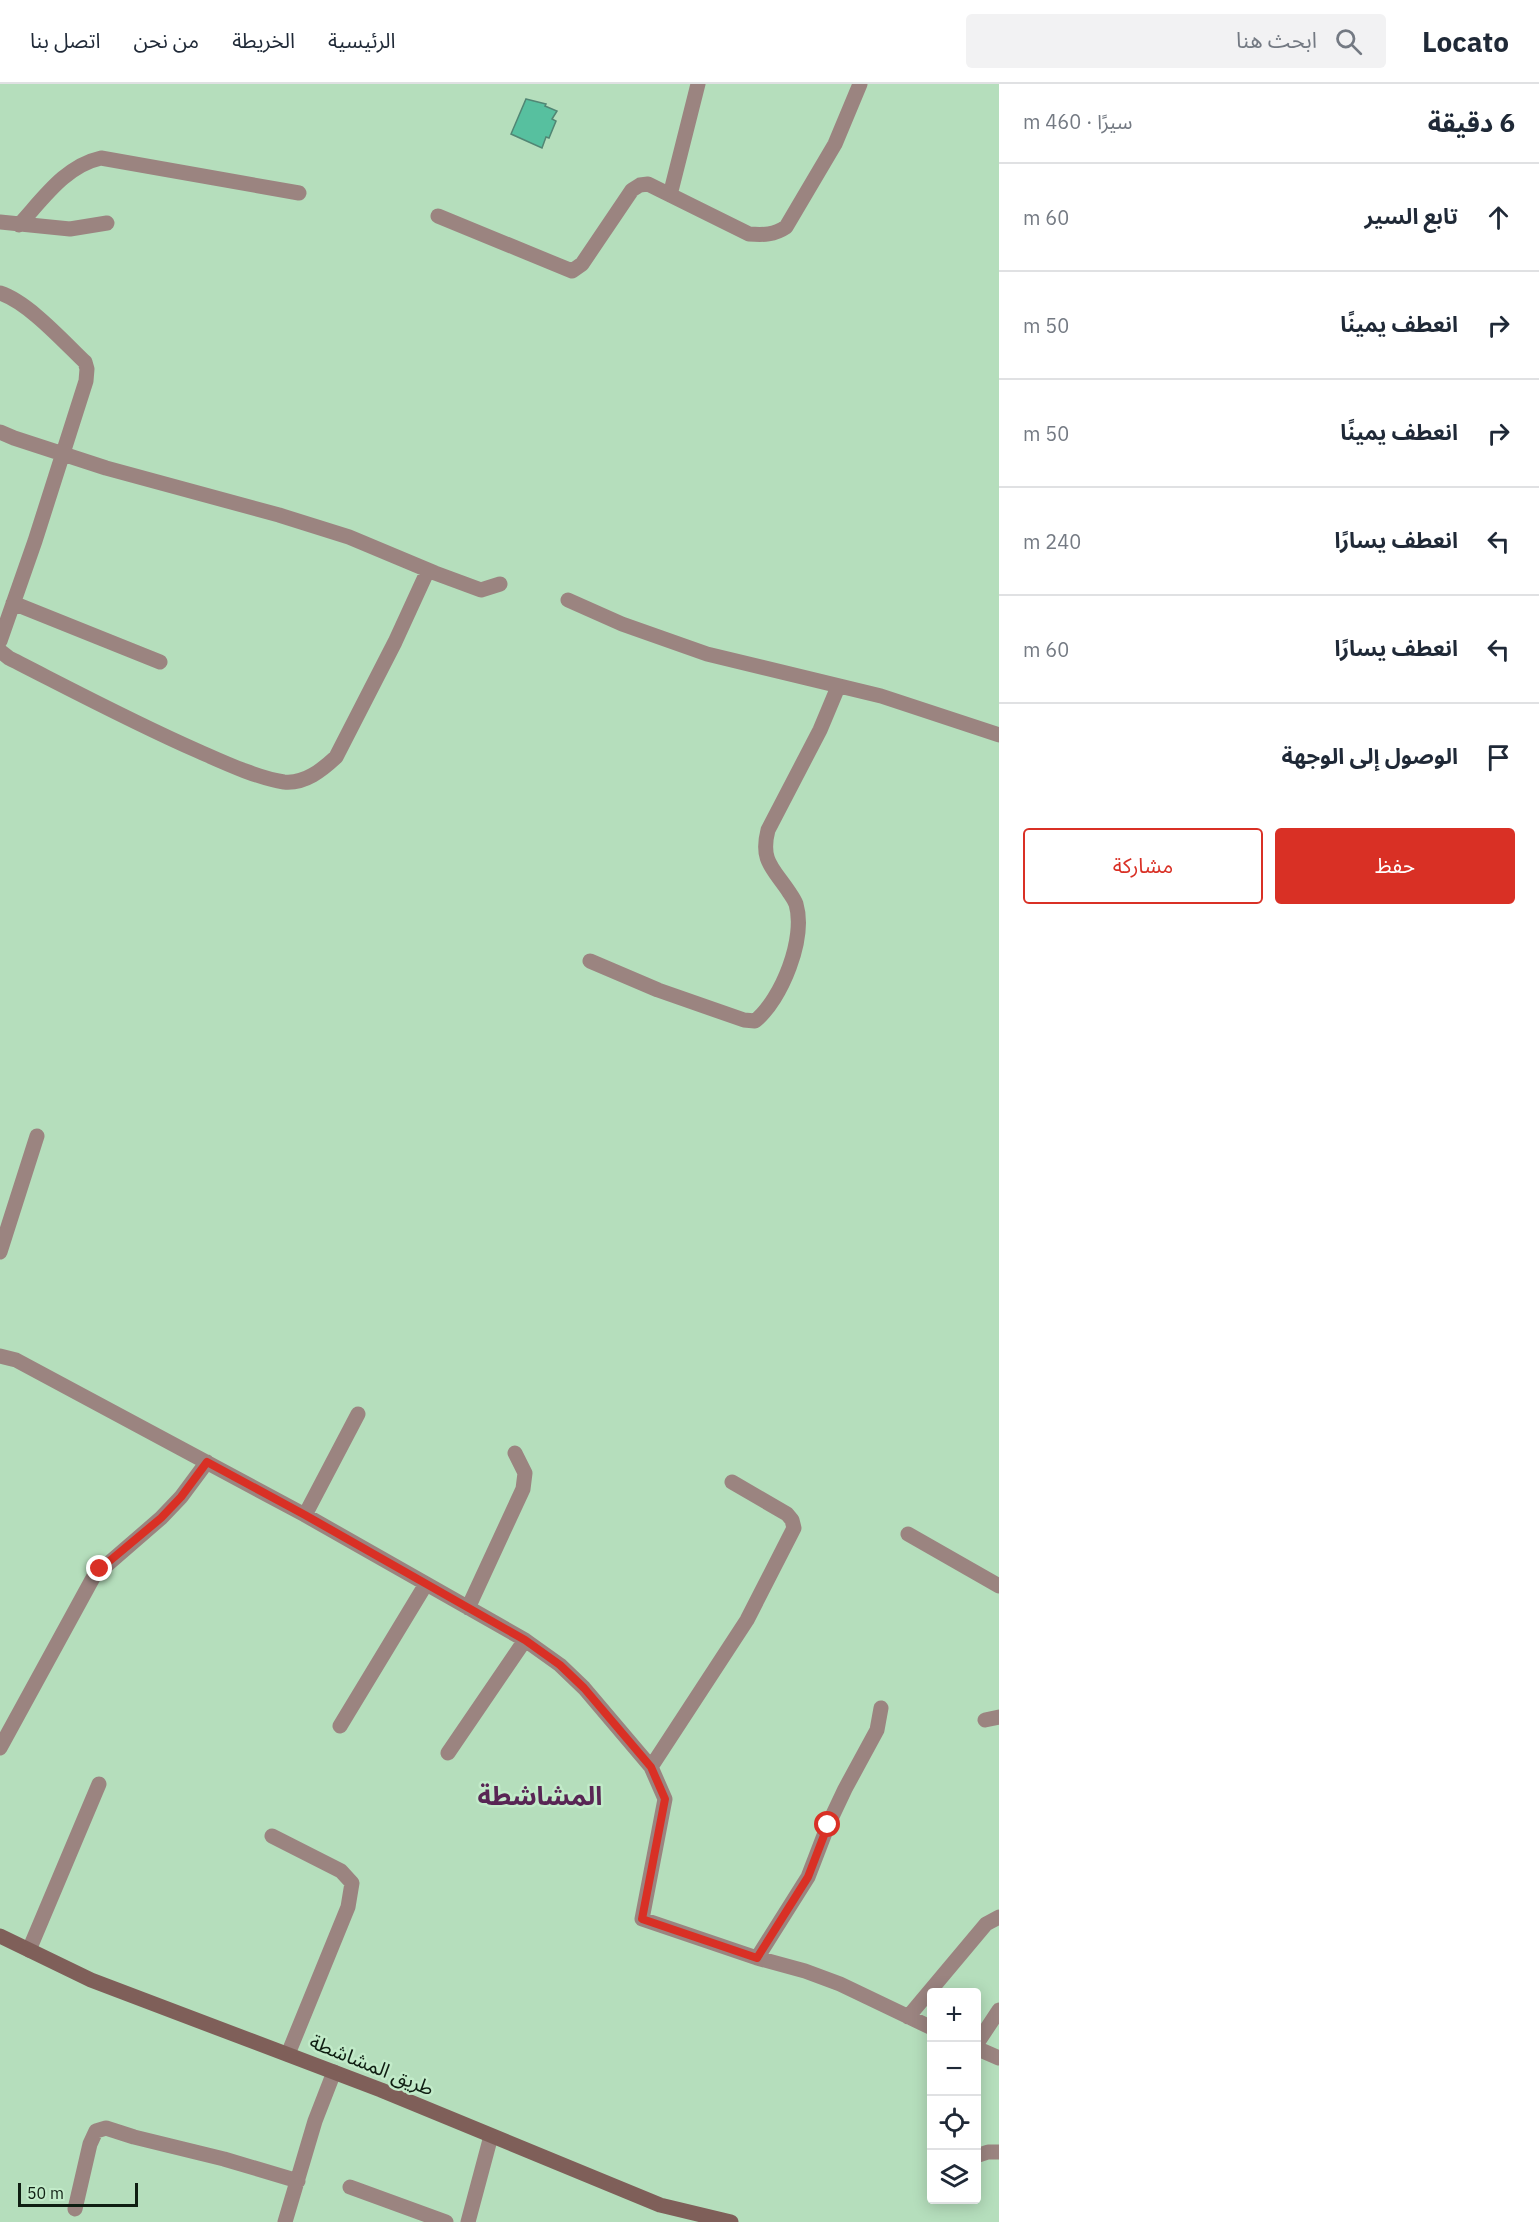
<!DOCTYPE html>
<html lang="ar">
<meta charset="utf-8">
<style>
:root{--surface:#fff;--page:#f2f2f3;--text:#1f2937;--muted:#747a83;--line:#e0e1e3;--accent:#d93025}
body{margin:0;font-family:"IBM Plex Sans","Noto Sans Arabic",sans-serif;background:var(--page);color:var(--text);direction:rtl}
.controls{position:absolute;right:18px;bottom:18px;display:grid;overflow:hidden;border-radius:6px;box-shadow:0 3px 15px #0003}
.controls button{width:54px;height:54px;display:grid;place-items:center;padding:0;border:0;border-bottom:2px solid var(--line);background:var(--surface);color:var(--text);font:30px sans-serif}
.scale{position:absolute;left:18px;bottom:15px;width:120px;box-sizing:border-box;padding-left:6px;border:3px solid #0f1e12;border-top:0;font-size:16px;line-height:21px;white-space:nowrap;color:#0f1e12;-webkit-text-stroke:4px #c2ebc9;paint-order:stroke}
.stop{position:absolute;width:18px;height:18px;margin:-14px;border:4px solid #d93025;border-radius:50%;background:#fff}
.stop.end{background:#d93025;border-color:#fff;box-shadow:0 2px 6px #0008}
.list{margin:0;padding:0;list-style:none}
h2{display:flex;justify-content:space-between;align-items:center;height:78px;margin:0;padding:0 24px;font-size:26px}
h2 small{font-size:20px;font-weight:400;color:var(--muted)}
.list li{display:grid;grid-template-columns:39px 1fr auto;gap:18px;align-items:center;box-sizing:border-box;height:108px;padding:0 24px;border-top:2px solid var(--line)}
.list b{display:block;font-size:22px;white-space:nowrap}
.list em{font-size:20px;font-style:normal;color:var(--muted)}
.actions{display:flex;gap:12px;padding:18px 24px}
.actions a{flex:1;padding:14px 0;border:2px solid var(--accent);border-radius:6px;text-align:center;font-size:21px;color:var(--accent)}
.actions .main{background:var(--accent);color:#fff}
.icon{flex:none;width:33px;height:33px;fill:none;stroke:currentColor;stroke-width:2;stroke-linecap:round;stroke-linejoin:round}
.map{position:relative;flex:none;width:999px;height:2138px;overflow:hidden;direction:ltr}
header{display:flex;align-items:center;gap:36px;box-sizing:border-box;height:84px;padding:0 30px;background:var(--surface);border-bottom:2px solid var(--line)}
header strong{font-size:28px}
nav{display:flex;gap:33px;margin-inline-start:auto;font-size:21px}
.search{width:420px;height:54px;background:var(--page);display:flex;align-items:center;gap:15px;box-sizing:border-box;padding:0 21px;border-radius:6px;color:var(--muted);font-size:22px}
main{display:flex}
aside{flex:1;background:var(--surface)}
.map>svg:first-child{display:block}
.building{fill:#57c09f;stroke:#518674;stroke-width:1.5}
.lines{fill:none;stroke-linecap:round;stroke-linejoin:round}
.minor{stroke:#9b8480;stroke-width:15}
.secondary{stroke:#7f5f59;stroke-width:15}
.route{stroke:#d93025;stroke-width:8}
.labels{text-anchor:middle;stroke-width:5;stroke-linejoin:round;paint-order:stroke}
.street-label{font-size:20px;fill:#0f1e12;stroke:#c2ebc9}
.district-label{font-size:26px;font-weight:bold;fill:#582554;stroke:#c2ebc9}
</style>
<header>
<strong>Locato</strong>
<div class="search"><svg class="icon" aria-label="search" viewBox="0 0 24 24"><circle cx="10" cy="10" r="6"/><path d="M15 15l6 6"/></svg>ابحث هنا</div>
<nav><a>الرئيسية</a><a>الخريطة</a><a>من نحن</a><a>اتصل بنا</a></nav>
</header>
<main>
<aside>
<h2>6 دقيقة<small>سيرًا · 460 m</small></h2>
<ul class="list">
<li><svg class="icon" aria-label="ahead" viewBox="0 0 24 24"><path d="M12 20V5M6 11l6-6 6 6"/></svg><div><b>تابع السير</b></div><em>60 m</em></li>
<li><svg class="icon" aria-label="right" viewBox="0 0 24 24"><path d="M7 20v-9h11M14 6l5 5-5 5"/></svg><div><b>انعطف يمينًا</b></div><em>50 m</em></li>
<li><svg class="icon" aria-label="right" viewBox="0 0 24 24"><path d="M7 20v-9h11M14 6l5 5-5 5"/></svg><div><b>انعطف يمينًا</b></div><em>50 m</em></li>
<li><svg class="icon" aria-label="left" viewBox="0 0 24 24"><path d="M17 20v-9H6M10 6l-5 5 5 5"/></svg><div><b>انعطف يسارًا</b></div><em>240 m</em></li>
<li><svg class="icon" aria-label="left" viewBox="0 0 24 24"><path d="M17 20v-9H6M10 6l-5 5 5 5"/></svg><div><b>انعطف يسارًا</b></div><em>60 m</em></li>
<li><svg class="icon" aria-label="arrive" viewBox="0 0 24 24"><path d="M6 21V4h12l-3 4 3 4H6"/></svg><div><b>الوصول إلى الوجهة</b></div></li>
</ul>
<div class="actions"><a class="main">حفظ</a><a>مشاركة</a></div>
</aside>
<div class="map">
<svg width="999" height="2138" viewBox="0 0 999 2138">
<rect width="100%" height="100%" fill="#b5debc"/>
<!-- building -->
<path class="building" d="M526,15L546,20L545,22L557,27L552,35L556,37L549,54L546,53L542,64L511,50Z"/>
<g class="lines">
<!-- minor -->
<path class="minor" d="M670,111L698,0
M438,132L572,187L582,180L632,106L640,101L648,100L749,150C764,151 774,151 786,143L835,60L860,0
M0,138L70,145L107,139
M19,141C43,115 65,82 101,74L299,109
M0,209C28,218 63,257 85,278L87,285L86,297L35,457L0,557
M0,348L14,354L106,384L279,431L349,453L435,489L481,506L500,500
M568,516L622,540L707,570L881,612L999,651
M13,519L160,578
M0,567L9,574C72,606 134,639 198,667C223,678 257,694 284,698C305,700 322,686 336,673L395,558L428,486
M590,877L658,906L744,936L755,937C782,915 806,854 796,820C794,815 791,811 789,808C773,784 760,777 768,746L820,646L838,603
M0,1168L37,1052
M0,1272L16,1276L305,1431L525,1556L560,1581L584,1604L651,1683L665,1715L642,1835L757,1874L805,1887L840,1900L932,1944
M305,1431L358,1330
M908,1450L999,1502
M468,1524L523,1405L525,1389L515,1369
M985,1636L999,1633
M340,1642L426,1500
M0,1664L94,1492L161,1434L181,1413L207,1378
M448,1669L525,1556
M651,1683L747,1536L794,1444L792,1436L787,1430L732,1398
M272,1752L341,1787L352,1799L348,1823L288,1970
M29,1866L99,1700
M757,1874L808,1793L828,1741L845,1705L877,1646L881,1624
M908,1933L986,1840L999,1833
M976,1961L999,1926
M976,1964L999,1974
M976,2072L988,2068H999
M350,2103L446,2138
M75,2125L90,2060L96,2047L106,2044L134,2053L224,2075L298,2097
M285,2138L315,2037L334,1988
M468,2138L491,2052"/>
<!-- secondary -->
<path class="secondary" d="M0,1852L91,1896L381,2006L660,2121L731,2138"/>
</g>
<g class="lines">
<!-- route -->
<path class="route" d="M100,1485L161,1434L181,1413L207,1378L305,1431L525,1556L560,1581L584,1604L651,1683L665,1715L642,1835L757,1874L808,1793L828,1741"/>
</g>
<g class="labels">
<!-- street labels -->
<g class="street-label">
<text transform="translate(372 1981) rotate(22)" y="7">طريق المشاشطة</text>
</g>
<!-- district labels -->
<g class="district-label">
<text x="540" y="1721">المشاشطة</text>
</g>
</g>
</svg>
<div class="controls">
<button>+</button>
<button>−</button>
<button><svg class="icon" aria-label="locate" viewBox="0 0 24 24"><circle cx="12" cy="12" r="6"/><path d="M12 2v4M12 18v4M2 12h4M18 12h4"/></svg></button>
<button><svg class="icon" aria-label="layers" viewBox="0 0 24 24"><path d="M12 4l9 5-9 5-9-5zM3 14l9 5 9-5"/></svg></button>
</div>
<div class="scale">50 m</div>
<div class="stop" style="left:828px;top:1741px"></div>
<div class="stop end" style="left:100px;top:1485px"></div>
</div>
</main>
